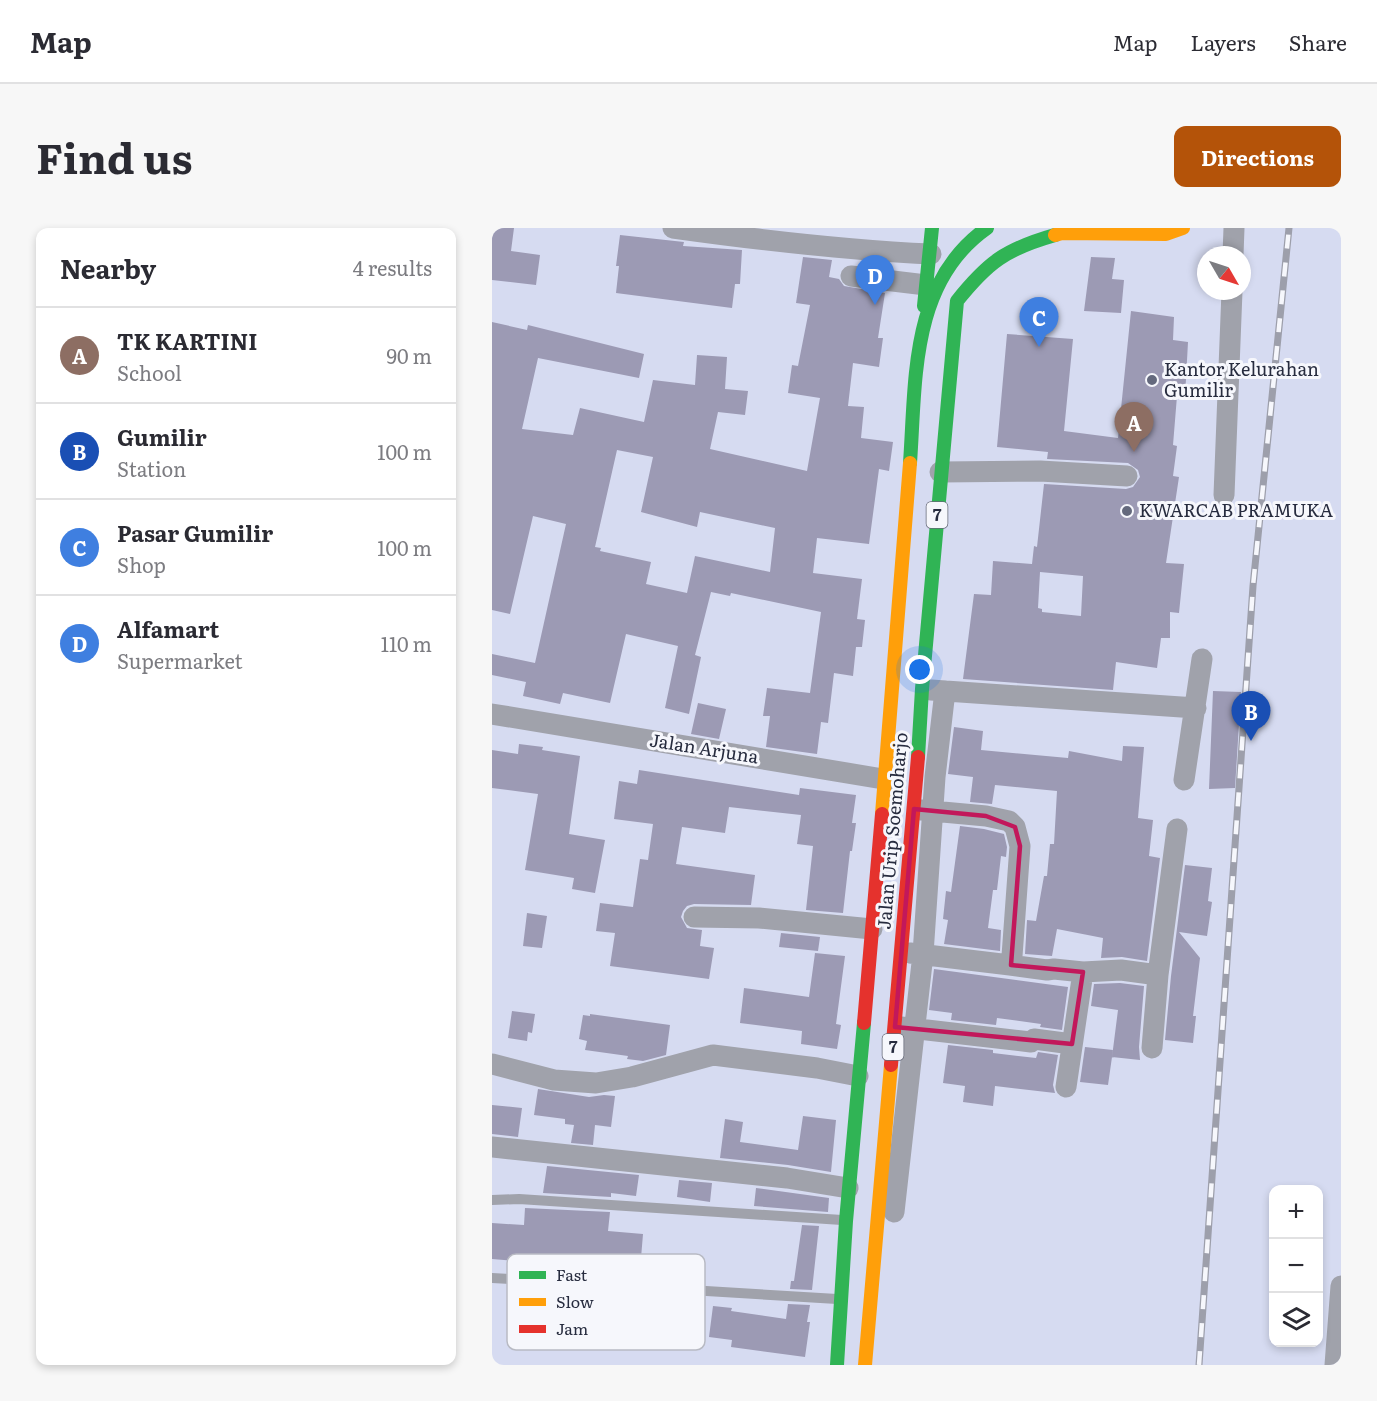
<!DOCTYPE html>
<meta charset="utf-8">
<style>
:root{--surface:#fff;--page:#f7f7f7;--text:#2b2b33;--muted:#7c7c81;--line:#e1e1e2;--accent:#b45309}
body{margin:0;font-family:Literata,serif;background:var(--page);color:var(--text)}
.controls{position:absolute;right:18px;bottom:18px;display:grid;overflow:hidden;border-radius:12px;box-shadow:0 3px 9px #0003}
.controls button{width:54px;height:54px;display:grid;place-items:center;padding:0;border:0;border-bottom:2px solid var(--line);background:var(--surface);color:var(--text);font:30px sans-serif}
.compass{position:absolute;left:705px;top:18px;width:54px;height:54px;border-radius:50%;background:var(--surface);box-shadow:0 3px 9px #0003;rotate:129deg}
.you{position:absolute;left:428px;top:442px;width:21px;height:21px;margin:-15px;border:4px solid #fff;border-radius:50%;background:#1a73e8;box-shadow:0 0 0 9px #1a73e833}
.badge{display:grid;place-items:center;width:39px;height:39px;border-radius:50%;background:var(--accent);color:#fff;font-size:20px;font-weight:700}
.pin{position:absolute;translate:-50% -50px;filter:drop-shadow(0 2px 3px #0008)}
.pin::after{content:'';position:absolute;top:32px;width:21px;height:18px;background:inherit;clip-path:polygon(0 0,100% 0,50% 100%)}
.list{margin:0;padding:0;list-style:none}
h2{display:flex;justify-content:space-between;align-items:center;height:78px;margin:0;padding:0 24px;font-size:26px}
h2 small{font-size:20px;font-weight:400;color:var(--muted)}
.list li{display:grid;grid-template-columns:39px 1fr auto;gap:18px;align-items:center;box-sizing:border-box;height:96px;padding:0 24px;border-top:2px solid var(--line)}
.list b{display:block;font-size:22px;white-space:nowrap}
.list p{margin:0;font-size:20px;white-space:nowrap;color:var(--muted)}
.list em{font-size:20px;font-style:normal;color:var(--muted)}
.icon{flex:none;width:33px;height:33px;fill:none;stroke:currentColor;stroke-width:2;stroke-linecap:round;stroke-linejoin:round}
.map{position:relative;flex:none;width:849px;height:1137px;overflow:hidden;border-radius:12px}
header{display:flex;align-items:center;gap:36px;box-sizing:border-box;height:84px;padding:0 30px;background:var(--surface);border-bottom:2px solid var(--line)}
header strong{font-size:28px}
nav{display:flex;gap:33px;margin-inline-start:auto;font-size:21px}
.intro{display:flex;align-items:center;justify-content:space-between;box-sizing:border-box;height:144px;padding:0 36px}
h1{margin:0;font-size:42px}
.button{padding:15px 27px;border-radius:12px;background:var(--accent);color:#fff;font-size:21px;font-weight:700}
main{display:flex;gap:36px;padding:0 36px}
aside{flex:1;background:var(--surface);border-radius:12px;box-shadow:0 3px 9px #0003}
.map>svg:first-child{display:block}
.building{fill:#9c9ab4;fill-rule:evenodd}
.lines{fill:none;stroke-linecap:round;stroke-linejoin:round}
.lane{stroke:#a0a2ab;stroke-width:10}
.street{stroke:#a0a2ab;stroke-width:21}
.fast{stroke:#30b455;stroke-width:14}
.slow{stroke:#ff9f0a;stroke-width:14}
.jam{stroke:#e5322d;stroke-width:14}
.rail-casing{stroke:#9d9fab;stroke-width:7}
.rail{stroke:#f6f7fc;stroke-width:4.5;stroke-dasharray:14;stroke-linecap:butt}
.marked{fill:none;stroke:#c2185b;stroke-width:4.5;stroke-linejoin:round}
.poi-dot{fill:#64697d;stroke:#f6f7fc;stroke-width:2}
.labels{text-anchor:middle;stroke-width:6;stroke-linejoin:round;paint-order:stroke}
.shield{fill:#f6f7fc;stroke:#656978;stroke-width:1.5}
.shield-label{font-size:16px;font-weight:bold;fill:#272c3f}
.poi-label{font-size:18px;fill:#272c3f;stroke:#f6f7fc;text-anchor:start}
.street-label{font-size:18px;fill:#272c3f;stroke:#f6f7fc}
.key{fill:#f6f7fc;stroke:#b8bac3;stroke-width:1.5}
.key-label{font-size:16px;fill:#272c3f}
</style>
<header>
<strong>Map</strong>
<nav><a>Map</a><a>Layers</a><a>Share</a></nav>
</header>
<div class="intro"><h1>Find us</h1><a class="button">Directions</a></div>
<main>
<aside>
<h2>Nearby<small>4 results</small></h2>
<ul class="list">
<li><span class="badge" style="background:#8d6e63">A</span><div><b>TK KARTINI</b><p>School</p></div><em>90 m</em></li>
<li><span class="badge" style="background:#1a4fb4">B</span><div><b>Gumilir</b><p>Station</p></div><em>100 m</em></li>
<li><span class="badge" style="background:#3f7fe0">C</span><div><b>Pasar Gumilir</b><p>Shop</p></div><em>100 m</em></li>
<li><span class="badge" style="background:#3f7fe0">D</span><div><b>Alfamart</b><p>Supermarket</p></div><em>110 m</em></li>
</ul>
</aside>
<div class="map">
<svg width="849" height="1137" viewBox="0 0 849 1137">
<rect width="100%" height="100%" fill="#d6dbf1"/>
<!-- building -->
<path class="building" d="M0,0H22L19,23L48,27L44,57L0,52Z
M128,7L192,14L191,18L250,22L248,56H243L240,80L124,65L127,38H124Z
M311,29L340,32L337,49L347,51L352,58L393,65L386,110H391L387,139L361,135L356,178L372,179L369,210L401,214L397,243L387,241L377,316L325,310L321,345L370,351L365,391L373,392L370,419H364L361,448L342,445L336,495L329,494L325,526L274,519L278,488H271L275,460L318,465L329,384L239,365L238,368L219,364L203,427L209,429L197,486L173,480L186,418L134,406L118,475L71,465L68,476L31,468L34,454L0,447V426L43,435L74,296L41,288L18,386L0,382V94L35,102L36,97L152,126L147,150L46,130L30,201L81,207L88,180L152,194L161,152L203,157L205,127L235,129L233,161L256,163L253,187L226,184L218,221L315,243L328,170L296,165L300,137L306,138L318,77L304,75ZM125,222L161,229L149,284L205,299L208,284L283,300L278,344L203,328L195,365L154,356L159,334L108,323L109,320L103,319Z
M599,29L623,30L620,51L632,52L629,85L592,83Z
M639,83L682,89L681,112L696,114L693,169L685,168L681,217L685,218L681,248L687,249L674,335L692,336L687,385L678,384V410H669L665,440L624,434L621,462L471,451L482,366L499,367L501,333L540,336L542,318L545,319L552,256L634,261L641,259L648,249L646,242L636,235L555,231L556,224L505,219L515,106L581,111L572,203L626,210ZM548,344L591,348L589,388L550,384V381L546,380Z
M721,463L749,464L743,560L717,561Z
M206,475L234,481L227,511L199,506Z
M462,499L491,503L489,522L576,530L577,523L630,533L631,518L652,519L646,590L661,592L657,628L668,630L655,733L630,729L609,730L611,710L565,701L560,728L533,726L535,692L544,693L552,648H555L558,616H562L565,563L503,557L500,576L478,574L481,549L456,546Z
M27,516L51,519L50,522L88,528L77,606L113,612L103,665L80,661L82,650L33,642L46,566L0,560V522L26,526Z
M147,542L307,567L308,560L364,567L360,595H364L360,623H358L351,685L314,682L321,618L305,616L309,587L237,579L233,605L190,599L184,636L263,647L259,677L202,676L195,678L191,683L189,689L195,700L210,702L208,718L222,720L217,751L118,738L123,705L104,703L108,675L141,679L148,631L156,632L161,596L122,591L127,553L145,556Z
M468,598L492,601L512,606L515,619L514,629L509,628L505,662H501L496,700L509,702L508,723L452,716L456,692L451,691L454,663L459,664Z
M693,637L720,640L716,673L720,674L715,708L687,704L708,730L701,788H704L701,815L673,812L679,748Z
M35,685L55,688L50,720L31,718Z
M289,705L328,709L326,723L287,719Z
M323,725L353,728L344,796L349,797L345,821L309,816L310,803L248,795L252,760L317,769Z
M442,741L576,759L570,802L548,799L549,796L505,790L504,797L459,792L460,785L437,782Z
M628,755L652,758L647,819L648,832L620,829L626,782L599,778L602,756Z
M20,783L43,786L40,805L36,804L35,813L16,810Z
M98,786L178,797L174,827L151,833L135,831L136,828L93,822L95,813L87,811L91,787L98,788Z
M456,817L501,822V825L544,830L546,824L566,827L561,857L563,865L503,858L501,878L471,874L473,858L451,855Z
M593,819L621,822L616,857L588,854Z
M46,861L97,869L112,867L123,868L119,899L103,897L101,917L79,915L82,897L73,896V891L42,887Z
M0,877L30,880L26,909L0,906Z
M311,888L344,892L339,944L296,937L228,930L233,891L251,894L248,914L306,922Z
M55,938L147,947L144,968L119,965V969L51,965Z
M187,952L220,955L218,974L185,969Z
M264,960L337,970L336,984L262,978Z
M33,980L118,984L116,1003L151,1006L148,1042L114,1040V1049L25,1044L26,1033L0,1031V995L32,997Z
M310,997L327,998L320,1062L298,1061L299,1053H302Z
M296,1076L318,1077L315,1094H318L313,1129L239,1119L240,1112L217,1109L221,1078L240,1080L239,1083L294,1091Z"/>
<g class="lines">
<!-- lane -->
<path class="lane" d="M0,972L27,971L350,992
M0,1050L345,1071"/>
<!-- street -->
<path class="street" d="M181,0C267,12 352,22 439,26
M741,27L742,0
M359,48L434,57
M448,244L548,243L635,248
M732,267L740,63
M439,462L704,480
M0,486L403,553
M692,552L710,431
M202,689L267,690L380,701
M418,725L518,737L520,728L528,618L523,599L517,593L494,588L429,582
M518,737L555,742L562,741L591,744L629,742L666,747
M409,799L539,814L542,811L580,816
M660,820L666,747L685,601
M0,836L62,852L104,855L140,849L221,827L325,840L366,848
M574,859L591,744
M0,919L295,950L356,960
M402,984L431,726L443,549L453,463
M843,1137L849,1058"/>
<!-- fast -->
<path class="fast" d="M432,78L440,0
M418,235C424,151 418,54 495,0
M426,529L430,461L465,73C496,34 514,21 563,7
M345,1137L354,993L372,795"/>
<!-- slow -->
<path class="slow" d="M563,7L570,5L674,6L691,0
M390,586L418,235
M373,1137L399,837"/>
<!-- jam -->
<path class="jam" d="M372,795L390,586
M399,837L426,529"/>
<!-- rail casing -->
<g class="rail-casing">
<path id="rail" d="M707,1137L761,358L797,0"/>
</g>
<!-- rail -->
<use href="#rail" class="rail"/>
</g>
<!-- marked area -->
<path class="marked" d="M422,581L494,588L523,599L528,618L519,737L591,744L580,816L403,799Z"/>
<!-- markers -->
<g class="poi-dot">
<circle cx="660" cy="152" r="6"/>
<circle cx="635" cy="283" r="6"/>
</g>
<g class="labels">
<!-- shield labels -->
<g class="shield">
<rect x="434.5" y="274" width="21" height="26" rx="4.5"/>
<rect x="390.5" y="806" width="21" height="26" rx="4.5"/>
</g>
<g class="shield-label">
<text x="445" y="293">7</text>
<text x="401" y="825">7</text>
</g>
<!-- poi labels -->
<g class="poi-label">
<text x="672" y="148">Kantor Kelurahan<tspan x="672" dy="21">Gumilir</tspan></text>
<text x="647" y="289">KWARCAB PRAMUKA</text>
</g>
<!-- street labels -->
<g class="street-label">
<text transform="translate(212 521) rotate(9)" y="6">Jalan Arjuna</text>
<text transform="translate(401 603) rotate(-85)" y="6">Jalan Urip Soemoharjo</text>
</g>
</g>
<!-- legend -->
<rect x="15" y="1026" width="198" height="96" rx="9" class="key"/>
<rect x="27" y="1043" width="27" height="8" fill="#30b455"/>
<rect x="27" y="1070" width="27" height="8" fill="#ff9f0a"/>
<rect x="27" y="1097" width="27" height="8" fill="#e5322d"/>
<g class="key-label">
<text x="64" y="1053">Fast</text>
<text x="64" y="1080">Slow</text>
<text x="64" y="1107">Jam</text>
</g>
</svg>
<div class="controls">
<button>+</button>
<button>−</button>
<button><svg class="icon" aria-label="layers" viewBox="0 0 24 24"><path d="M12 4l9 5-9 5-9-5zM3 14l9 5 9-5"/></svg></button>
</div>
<svg class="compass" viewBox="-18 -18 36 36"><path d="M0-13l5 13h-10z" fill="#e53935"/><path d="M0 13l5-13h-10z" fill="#7c7c81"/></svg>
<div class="you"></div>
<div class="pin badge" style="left:642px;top:224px;background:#8d6e63">A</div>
<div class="pin badge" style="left:759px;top:513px;background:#1a4fb4">B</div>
<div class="pin badge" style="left:547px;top:119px;background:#3f7fe0">C</div>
<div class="pin badge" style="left:383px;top:77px;background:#3f7fe0">D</div>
</div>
</main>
